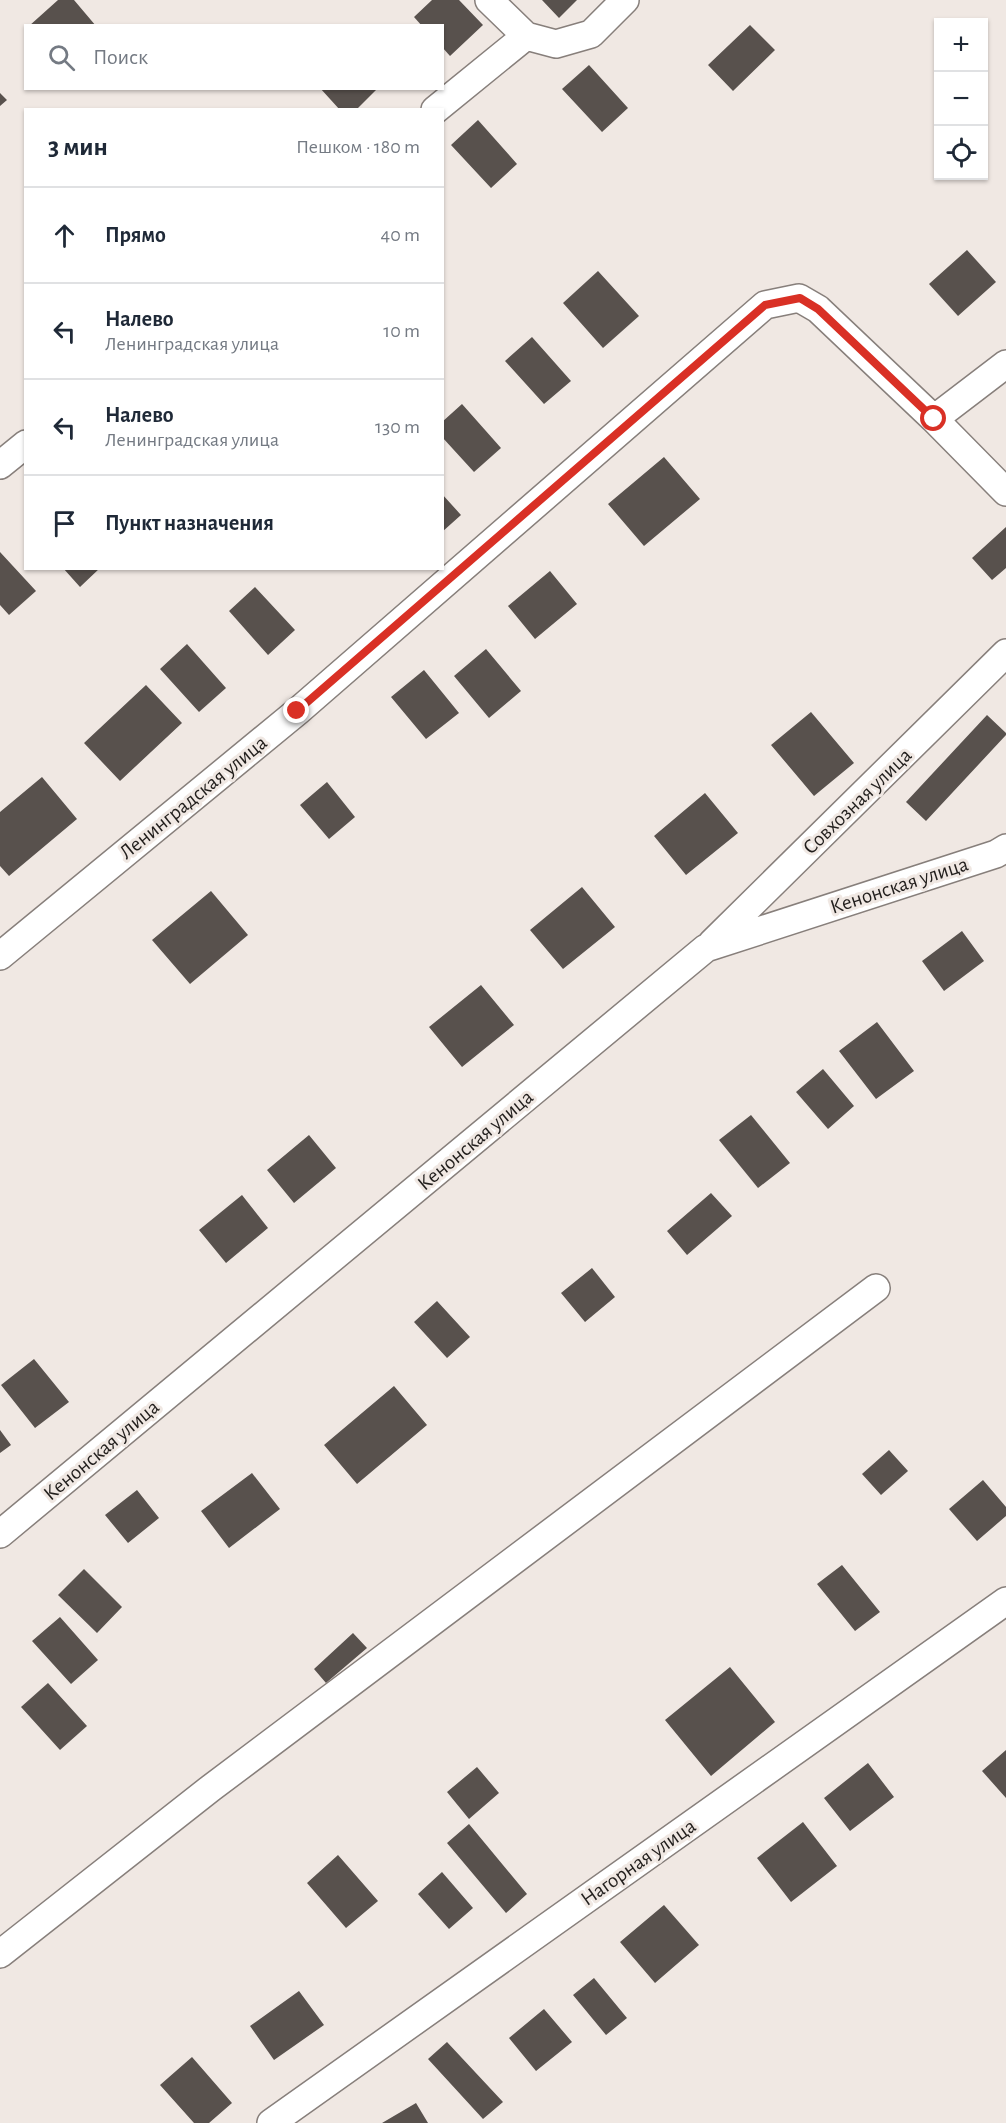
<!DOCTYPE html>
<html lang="ru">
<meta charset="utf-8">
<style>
:root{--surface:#fff;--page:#f6f6f7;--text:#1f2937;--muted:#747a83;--line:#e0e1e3}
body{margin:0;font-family:"Alegreya Sans",sans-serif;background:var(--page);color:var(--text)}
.controls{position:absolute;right:18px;top:18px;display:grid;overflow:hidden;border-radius:0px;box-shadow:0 2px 4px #0004}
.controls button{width:54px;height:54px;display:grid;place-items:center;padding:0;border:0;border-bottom:2px solid var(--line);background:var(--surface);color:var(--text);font:30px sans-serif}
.stop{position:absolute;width:18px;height:18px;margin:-14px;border:4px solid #d93025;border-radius:50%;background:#fff}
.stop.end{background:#d93025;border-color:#fff;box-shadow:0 2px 6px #0008}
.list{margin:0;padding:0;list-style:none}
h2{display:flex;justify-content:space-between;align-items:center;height:78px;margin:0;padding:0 24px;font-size:26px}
h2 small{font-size:20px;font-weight:400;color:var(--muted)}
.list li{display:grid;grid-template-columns:39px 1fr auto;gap:18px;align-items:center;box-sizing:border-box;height:96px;padding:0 24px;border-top:2px solid var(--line)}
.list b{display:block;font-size:22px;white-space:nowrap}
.list p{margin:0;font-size:20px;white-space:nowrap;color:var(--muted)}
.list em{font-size:20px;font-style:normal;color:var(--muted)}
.icon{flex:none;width:33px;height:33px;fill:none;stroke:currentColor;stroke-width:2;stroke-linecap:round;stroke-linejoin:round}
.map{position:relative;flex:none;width:1006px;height:2123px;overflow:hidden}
.search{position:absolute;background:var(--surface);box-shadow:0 2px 4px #0004;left:24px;top:24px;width:420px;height:66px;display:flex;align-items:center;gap:15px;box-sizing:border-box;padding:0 21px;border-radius:0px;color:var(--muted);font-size:22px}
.panel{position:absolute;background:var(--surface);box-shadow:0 2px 4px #0004;left:24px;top:108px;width:420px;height:462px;border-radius:0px}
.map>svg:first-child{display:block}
.building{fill:#58514d}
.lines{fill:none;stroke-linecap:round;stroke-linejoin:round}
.street-casing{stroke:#877f7b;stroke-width:30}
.street{stroke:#fff;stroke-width:27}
.route{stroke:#d93025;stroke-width:8}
.labels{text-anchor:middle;stroke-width:6;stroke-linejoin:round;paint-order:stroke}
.street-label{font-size:21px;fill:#211e1c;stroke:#f0e8e3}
</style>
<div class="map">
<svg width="1006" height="2123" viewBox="0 0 1006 2123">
<rect width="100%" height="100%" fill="#f0e8e3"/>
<!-- building -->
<path class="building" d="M58,0H74L96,26H29Z
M432,0H459L483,25L450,56L442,47V26H422L414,17Z
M542,0H577L559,18Z
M750,25L775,50L733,91L708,65Z
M589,65L628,108L602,132L562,89Z
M320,88H378L356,110H340Z
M0,93L7,100L0,106Z
M478,120L517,164L491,188L451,145Z
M967,250L996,282L958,316L929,284Z
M598,271L639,316L603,348L563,303Z
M532,337L571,381L544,404L505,361Z
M462,404L501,448L474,472L442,437V422Z
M664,457L700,499L644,546L608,504Z
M442,494L461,515L442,532Z
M1006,527V568L992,580L972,558Z
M0,552L36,591L9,615L0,605Z
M63,568H100L80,587Z
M550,571L577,604L535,639L508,606Z
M255,587L295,630L268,655L229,611Z
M187,644L226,688L199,712L160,669Z
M486,649L521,691L489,718L454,676Z
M424,670L459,713L426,739L391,697Z
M146,685L182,723L120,781L84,743Z
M811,712L854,763L814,796L771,745Z
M987,715L1006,733V735L926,821L906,802Z
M42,777L77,819L9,876L0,866V812Z
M327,782L355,817L329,839L300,805Z
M705,793L738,833L686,875L654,836Z
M582,887L615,927L563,969L530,930Z
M211,891L248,935L190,984L152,940Z
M962,931L984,961L944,991L922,961Z
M481,985L514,1025L462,1067L429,1027Z
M877,1022L914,1071L876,1099L839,1051Z
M823,1069L854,1106L828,1129L796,1092Z
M751,1115L790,1163L758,1188L719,1140Z
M309,1135L336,1168L294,1203L267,1170Z
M711,1193L732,1216L687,1255L667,1231Z
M242,1195L268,1228L226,1263L199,1230Z
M592,1268L615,1297L585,1322L561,1293Z
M437,1301L470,1337L447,1358L414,1322Z
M34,1359L69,1402L35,1428L1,1385Z
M394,1386L427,1425L357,1484L324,1445Z
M0,1430L11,1445L0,1453Z
M889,1450L908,1471L881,1495L862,1474Z
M252,1473L280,1509L229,1548L201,1511Z
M983,1480L1006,1507V1516L977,1541L949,1509Z
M137,1490L159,1518L128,1543L105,1515Z
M842,1565L880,1612L855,1631L817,1584Z
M84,1569L122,1607L97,1633L58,1595Z
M60,1617L98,1660L71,1684L32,1641Z
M353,1633L367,1648L326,1683L314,1669Z
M730,1667L775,1722L711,1776L665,1720Z
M48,1683L87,1726L60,1750L21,1707Z
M1006,1750V1798L982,1771Z
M868,1763L894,1797L850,1831L824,1798Z
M477,1767L499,1793L469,1819L447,1792Z
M803,1822L837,1866L791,1902L757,1858Z
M469,1824L527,1894L506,1913L447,1843Z
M338,1855L378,1901L346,1928L307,1883Z
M442,1872L473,1908L449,1929L418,1894Z
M664,1905L699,1945L655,1983L620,1942Z
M594,1978L627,2018L606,2035L573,1995Z
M299,1991L324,2025L274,2060L250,2026Z
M544,2009L572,2042L536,2071L509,2038Z
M447,2042L503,2102L483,2119L428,2059Z
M192,2057L232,2103L209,2123H194L160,2085Z
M416,2103L428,2123H382Z"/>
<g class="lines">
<!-- street casing -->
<g class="street-casing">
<path id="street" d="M489,0L526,36L556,44L591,34L625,0
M435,110L526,36
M934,419L1006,364
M0,465L26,444
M712,943L1006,653
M0,956L298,711L765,305L799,298L818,309L934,419L1006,492
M0,1534L706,948L996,854L1006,848
M0,1954L211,1788L876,1288
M271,2123L1006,1601"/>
</g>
<!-- street -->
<use href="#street" class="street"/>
</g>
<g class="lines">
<!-- route -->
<path class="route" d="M297,711L765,305L800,298L818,309L934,419"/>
</g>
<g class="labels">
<!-- street labels -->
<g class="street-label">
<text transform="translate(193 797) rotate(-39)" y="7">Ленинградская улица</text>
<text transform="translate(857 801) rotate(-44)" y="7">Совхозная улица</text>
<text transform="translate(899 885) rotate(-18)" y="7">Кенонская улица</text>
<text transform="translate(475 1140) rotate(-40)" y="7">Кенонская улица</text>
<text transform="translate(101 1450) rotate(-40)" y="7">Кенонская улица</text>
<text transform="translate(638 1862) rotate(-35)" y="7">Нагорная улица</text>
</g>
</g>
</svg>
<div class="controls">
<button>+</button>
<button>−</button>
<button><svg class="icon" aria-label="locate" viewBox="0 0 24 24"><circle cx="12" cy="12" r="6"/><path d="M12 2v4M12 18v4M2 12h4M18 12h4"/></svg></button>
</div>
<div class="stop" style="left:934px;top:419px"></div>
<div class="stop end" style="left:297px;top:711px"></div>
<div class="search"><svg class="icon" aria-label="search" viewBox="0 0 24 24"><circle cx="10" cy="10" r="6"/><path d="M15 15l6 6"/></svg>Поиск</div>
<section class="panel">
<h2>3 мин<small>Пешком · 180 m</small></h2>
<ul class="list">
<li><svg class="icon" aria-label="ahead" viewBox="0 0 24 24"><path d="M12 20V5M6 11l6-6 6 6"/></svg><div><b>Прямо</b></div><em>40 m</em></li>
<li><svg class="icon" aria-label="left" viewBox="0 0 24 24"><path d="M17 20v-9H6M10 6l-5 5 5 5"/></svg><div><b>Налево</b><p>Ленинградская улица</p></div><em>10 m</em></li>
<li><svg class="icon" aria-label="left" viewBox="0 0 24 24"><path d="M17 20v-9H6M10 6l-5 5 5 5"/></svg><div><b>Налево</b><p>Ленинградская улица</p></div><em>130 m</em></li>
<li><svg class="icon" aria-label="arrive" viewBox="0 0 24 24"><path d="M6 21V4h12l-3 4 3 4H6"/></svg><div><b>Пункт назначения</b></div></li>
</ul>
</section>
</div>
